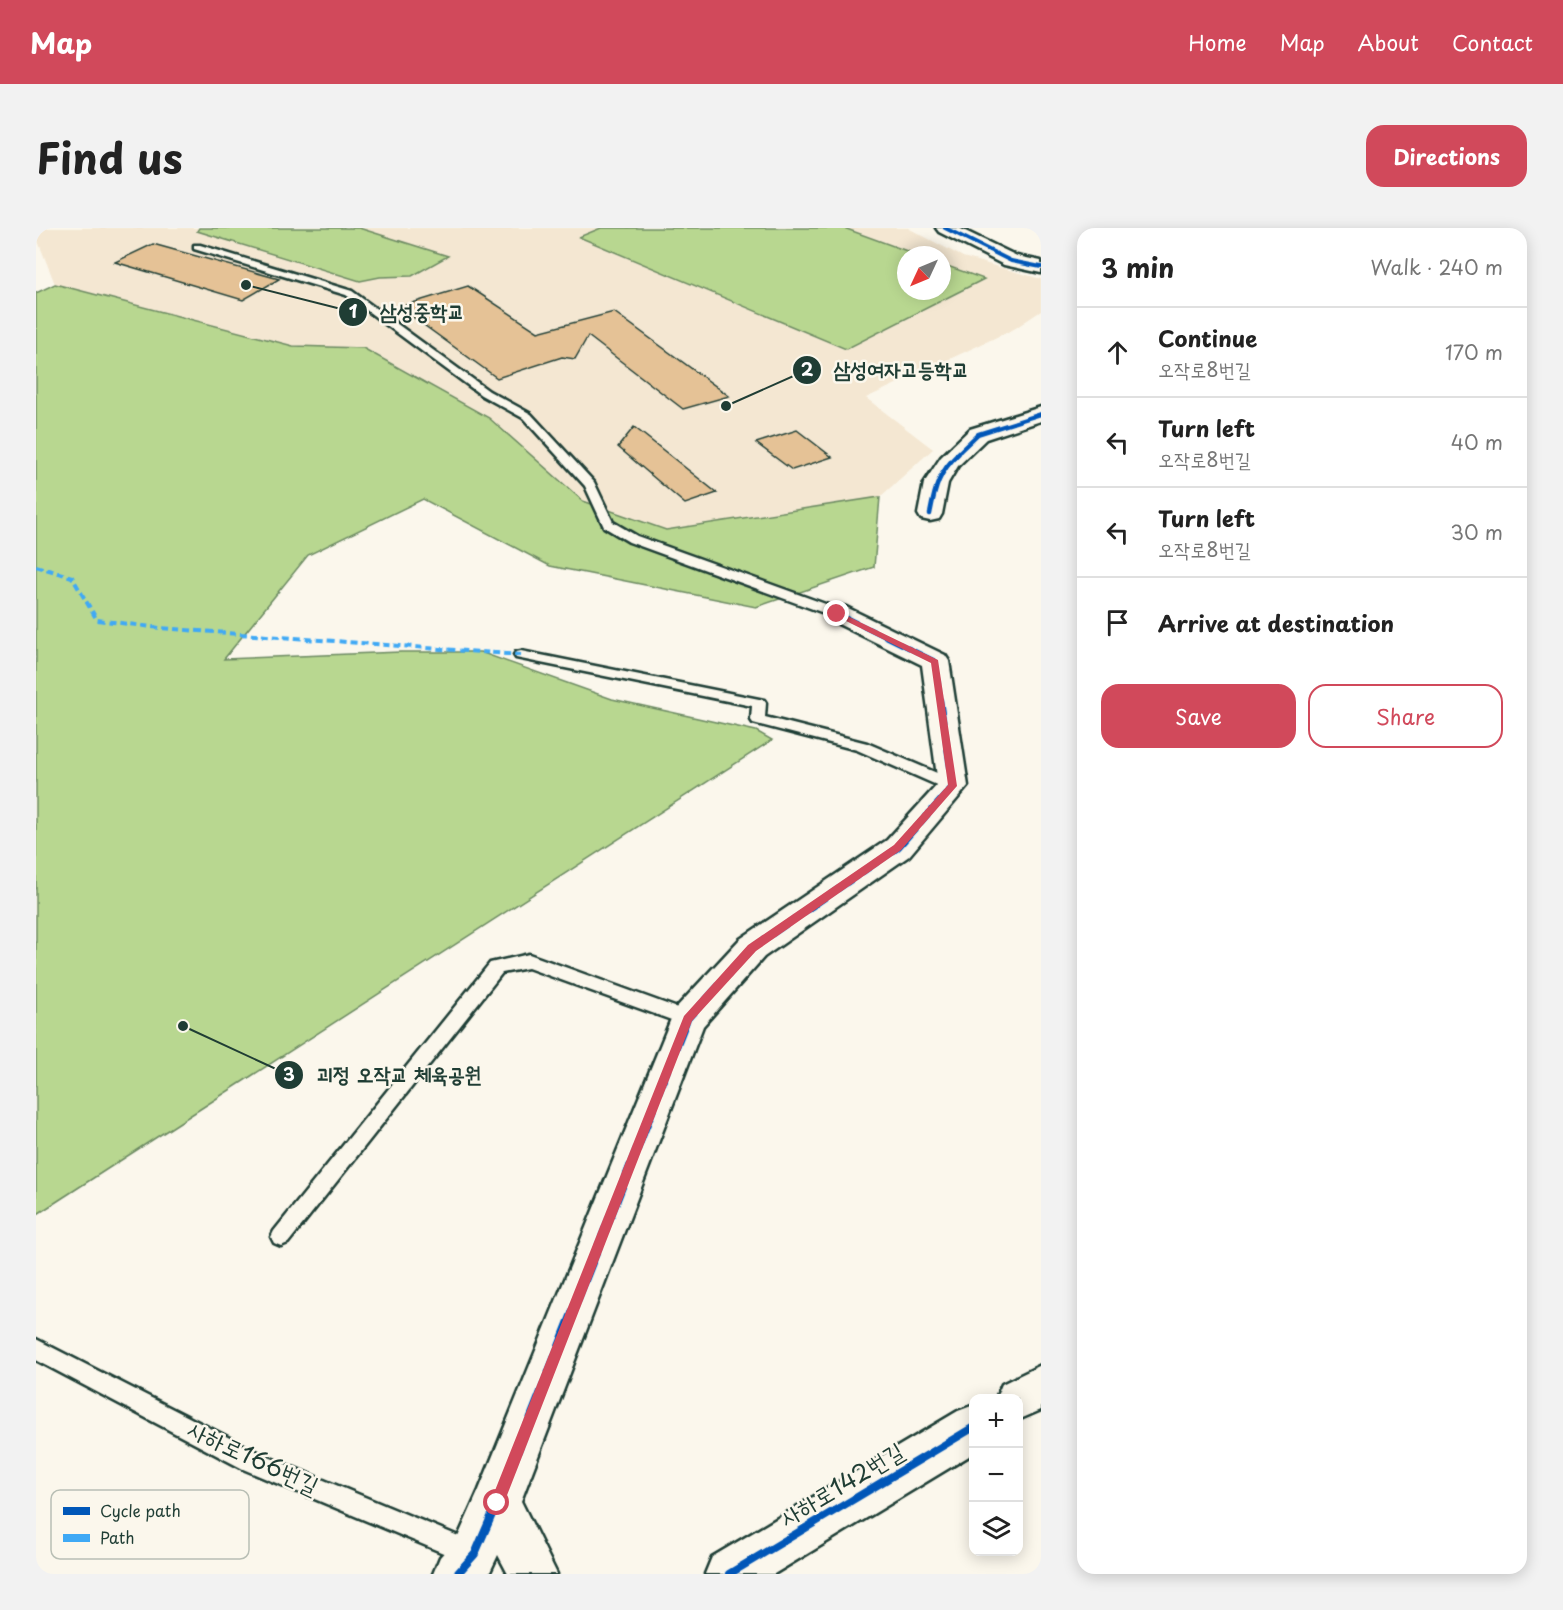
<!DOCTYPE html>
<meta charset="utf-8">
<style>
:root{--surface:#fff;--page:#f2f2f2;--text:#222;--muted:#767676;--line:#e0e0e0;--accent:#d1495b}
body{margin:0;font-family:"Playpen Sans","Poor Story",sans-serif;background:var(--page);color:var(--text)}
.controls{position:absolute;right:18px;bottom:18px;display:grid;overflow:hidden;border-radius:12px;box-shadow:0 3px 15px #0003}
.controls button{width:54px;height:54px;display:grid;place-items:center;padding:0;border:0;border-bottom:2px solid var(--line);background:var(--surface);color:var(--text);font:30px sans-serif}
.compass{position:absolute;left:861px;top:18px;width:54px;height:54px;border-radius:50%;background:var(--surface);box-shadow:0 3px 15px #0003;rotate:226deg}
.stop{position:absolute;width:18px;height:18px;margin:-14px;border:4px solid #d1495b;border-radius:50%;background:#fff}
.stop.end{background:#d1495b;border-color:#fff;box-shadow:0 2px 6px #0008}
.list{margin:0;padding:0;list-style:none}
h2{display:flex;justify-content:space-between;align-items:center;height:78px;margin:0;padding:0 24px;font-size:26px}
h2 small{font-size:20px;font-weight:400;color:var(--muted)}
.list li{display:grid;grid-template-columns:39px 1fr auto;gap:18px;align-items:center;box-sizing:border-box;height:90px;padding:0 24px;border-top:2px solid var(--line)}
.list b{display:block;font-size:22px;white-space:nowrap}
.list p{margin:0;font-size:20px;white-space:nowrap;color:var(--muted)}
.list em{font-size:20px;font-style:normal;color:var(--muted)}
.actions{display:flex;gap:12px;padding:18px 24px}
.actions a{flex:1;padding:14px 0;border:2px solid var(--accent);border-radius:18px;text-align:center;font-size:21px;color:var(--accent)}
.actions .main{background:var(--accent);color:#fff}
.icon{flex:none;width:33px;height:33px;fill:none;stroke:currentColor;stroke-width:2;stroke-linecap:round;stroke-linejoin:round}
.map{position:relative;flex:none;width:1005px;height:1346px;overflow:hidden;border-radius:18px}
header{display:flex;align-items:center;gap:36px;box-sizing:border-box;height:84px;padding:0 30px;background:var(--accent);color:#fff}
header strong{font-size:28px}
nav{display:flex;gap:33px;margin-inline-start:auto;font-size:21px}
.intro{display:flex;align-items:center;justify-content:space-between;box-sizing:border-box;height:144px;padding:0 36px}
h1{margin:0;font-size:42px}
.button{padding:15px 27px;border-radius:18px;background:var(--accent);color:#fff;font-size:21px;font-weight:700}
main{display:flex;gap:36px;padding:0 36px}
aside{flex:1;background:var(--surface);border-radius:18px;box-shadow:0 3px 15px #0003}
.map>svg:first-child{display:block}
.built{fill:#f4e7d2;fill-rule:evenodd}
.green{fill:#b8d790;stroke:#6c8a62;stroke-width:1.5}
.building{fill:#e5c296;stroke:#1f3d34;stroke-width:1.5}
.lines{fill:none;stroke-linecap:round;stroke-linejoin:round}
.service-casing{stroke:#1f3d34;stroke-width:5}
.minor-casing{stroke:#1f3d34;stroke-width:5}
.service{fill:#fbf7ec;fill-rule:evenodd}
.minor{fill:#fbf7ec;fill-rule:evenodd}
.quiet{stroke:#3fa9f5;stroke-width:4;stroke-dasharray:7 4;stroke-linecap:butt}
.cycleway-far3-casing{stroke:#fbf7ec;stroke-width:6}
.cycleway-far2-casing{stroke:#fbf7ec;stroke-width:8}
.cycleway-far1-casing{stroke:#fbf7ec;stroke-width:10}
.cycleway-casing{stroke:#fbf7ec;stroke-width:11}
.cycleway-far3{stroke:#0057b8;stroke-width:4}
.cycleway-far2{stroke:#0057b8;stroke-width:4.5}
.cycleway-far1{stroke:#0057b8;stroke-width:6}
.cycleway{stroke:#0057b8;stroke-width:8}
.route{fill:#d1495b}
.labels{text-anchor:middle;stroke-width:5;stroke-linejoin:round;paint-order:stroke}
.near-street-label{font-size:24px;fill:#1f3d34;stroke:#fbf7ec}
.key{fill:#fbf7ec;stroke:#b9bfb5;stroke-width:1.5}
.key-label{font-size:16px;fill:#1f3d34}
.leader{fill:none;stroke:#1f3d34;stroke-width:2}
.callout-dot{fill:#1f3d34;stroke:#fbf7ec;stroke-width:2}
.mark-label{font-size:18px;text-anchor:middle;font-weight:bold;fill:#fff}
.callout-label{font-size:21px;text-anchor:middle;font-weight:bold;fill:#1f3d34;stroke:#fbf7ec;stroke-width:5;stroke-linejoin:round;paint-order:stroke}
</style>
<header>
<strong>Map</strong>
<nav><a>Home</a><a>Map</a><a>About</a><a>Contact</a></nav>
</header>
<div class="intro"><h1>Find us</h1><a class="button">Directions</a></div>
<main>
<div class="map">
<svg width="1005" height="1346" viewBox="0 0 1005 1346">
<rect width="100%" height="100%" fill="#fbf7ec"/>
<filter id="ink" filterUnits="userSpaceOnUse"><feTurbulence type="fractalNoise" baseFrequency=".0167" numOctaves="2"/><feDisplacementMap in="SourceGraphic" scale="12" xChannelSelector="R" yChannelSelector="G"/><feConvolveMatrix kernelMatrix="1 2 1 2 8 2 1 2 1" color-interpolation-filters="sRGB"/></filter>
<g filter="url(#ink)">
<!-- built -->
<path class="built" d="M0,0H872L927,29L1005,51V83L978,101L830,170L897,221L844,269L630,303L547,273L453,190L328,120L257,118L19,56L0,8ZM870,27H906V63H870Z"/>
<!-- green -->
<path class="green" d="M163,0H323L412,28L376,48L344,49L324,53L161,3Z
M565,0H808L882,27H870V63H906V36L948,51L810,121L543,9Z
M19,56L257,118L327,120L453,190L547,273L630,302L844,269L838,339L720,379L514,338L387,271L272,327L188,431L365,424H444L576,471L720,503L736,512L0,987V65Z"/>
<!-- building -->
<path class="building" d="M117,16L243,51L207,72L79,34Z
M432,58L502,104L578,84L693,168L647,181L552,108L539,131L526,129L461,150L363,79Z
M598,199L681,265L649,276L582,219Z
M761,202L796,229L756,242L720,215Z"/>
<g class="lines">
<!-- service casing -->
<g class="service-casing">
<path id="service" d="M158,17H164L316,63L453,163L495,186L558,254L577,294L601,308L806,382L808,385L801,389L796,388L593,314L568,299L549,258L487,190L445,167L310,67L158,21Z
M485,423L728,472L730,475L729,489L831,515L922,554L925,558L922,562H912L821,522L717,495L715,492L716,478L480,430L478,427L480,424Z
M493,726L658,786L661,791L658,796L652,798L492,740L466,745L252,1015L245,1018L238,1015L235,1009L238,1003L454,735Z
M0,1111L223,1225L444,1317L448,1325L444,1333L436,1337L207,1241L0,1132Z"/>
</g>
<!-- minor casing -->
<g class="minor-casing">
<path id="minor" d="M900,0H923L981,28L1005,33V45L968,37L903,4Z
M1005,179V193L950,211L922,238L912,255L906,286L903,291L894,293L885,291L882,286L888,255L905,229L934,201Z
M801,377L810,379L909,427L913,433L932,558L873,628L728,729L667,798L485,1273L521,1346H472L462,1327L453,1346H397L404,1329L422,1309L443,1262L639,781L704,711L851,612L902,556L886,437L792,391L788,385L792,379Z
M1005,1137V1182L982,1192V1170H960L966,1156Z
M938,1177V1225L738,1346H669L676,1329L922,1183Z"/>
</g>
<!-- service -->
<use href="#service" class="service"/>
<!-- minor -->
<use href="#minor" class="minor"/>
<!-- quiet -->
<path class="quiet" d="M0,338L36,349L61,392L124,400L485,427"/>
<!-- cycleway-far3 casing -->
<g class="cycleway-far3-casing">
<path id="cycleway-far3" d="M909,0L975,33L1005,39
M921,226L942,206L1005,186"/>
</g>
<!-- cycleway-far2 casing -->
<g class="cycleway-far2-casing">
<path id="cycleway-far2" d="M894,286C899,259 903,244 923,225
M801,385L899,433L911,513"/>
</g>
<!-- cycleway-far1 casing -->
<g class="cycleway-far1-casing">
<path id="cycleway-far1" d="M617,880L652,791L716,720L862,620L917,558L910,512"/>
</g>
<!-- cycleway casing -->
<g class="cycleway-casing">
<path id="cycleway" d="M421,1346L439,1326L461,1275L618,878
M693,1346L938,1199"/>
</g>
<!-- cycleway-far3 -->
<use href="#cycleway-far3" class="cycleway-far3"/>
<!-- cycleway-far2 -->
<use href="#cycleway-far2" class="cycleway-far2"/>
<!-- cycleway-far1 -->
<use href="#cycleway-far1" class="cycleway-far1"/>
<!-- cycleway -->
<use href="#cycleway" class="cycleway"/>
</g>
</g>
<!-- route -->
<path class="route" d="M798,384H803L902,432L921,558L865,622L720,723L656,793L468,1275L466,1280L461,1282L456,1280L454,1275L648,788L712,717L858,617L912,557L895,435L798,387Z"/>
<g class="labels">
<!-- near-street labels -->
<g class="near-street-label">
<text transform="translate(217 1230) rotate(25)" y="8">사하로166번길</text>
<text transform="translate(806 1257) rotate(-31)" y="8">사하로142번길</text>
</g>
</g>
<!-- legend -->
<rect x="15" y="1262" width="198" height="69" rx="9" class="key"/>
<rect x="27" y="1279" width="27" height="8" fill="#0057b8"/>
<rect x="27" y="1306" width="27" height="8" fill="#3fa9f5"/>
<g class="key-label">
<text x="64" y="1289">Cycle path</text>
<text x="64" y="1316">Path</text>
</g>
<!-- callouts -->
<path class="leader" d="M210 57L317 84M690 178L771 142M147 798L253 847"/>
<g class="callout-dot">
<circle cx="210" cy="57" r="6"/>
<circle cx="690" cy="178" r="6"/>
<circle cx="147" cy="798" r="6"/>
<circle cx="317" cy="84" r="15"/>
<circle cx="771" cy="142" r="15"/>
<circle cx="253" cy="847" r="15"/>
</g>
<g class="mark-label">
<text x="317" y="90">1</text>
<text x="771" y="148">2</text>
<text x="253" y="853">3</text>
</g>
<g class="callout-label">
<text x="386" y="91">삼성중학교</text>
<text x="865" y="149">삼성여자고등학교</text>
<text x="363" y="854">괴정 오작교 체육공원</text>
</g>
</svg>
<div class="controls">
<button>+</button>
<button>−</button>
<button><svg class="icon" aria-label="layers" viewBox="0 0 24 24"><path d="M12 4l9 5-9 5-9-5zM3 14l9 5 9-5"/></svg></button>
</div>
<svg class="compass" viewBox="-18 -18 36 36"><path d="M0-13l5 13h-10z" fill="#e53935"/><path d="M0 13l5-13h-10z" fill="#767676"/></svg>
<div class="stop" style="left:461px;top:1275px"></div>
<div class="stop end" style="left:801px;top:386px"></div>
</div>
<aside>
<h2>3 min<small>Walk · 240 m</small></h2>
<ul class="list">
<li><svg class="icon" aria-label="ahead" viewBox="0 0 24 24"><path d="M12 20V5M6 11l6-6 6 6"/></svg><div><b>Continue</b><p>오작로8번길</p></div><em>170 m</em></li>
<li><svg class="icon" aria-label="left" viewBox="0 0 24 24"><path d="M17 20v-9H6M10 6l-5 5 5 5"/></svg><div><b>Turn left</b><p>오작로8번길</p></div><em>40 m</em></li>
<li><svg class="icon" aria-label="left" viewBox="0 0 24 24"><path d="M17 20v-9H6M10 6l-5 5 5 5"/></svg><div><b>Turn left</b><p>오작로8번길</p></div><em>30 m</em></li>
<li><svg class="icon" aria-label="arrive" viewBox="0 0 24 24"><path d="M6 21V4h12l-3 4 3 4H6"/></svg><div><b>Arrive at destination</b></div></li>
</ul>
<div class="actions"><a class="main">Save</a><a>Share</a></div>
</aside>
</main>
